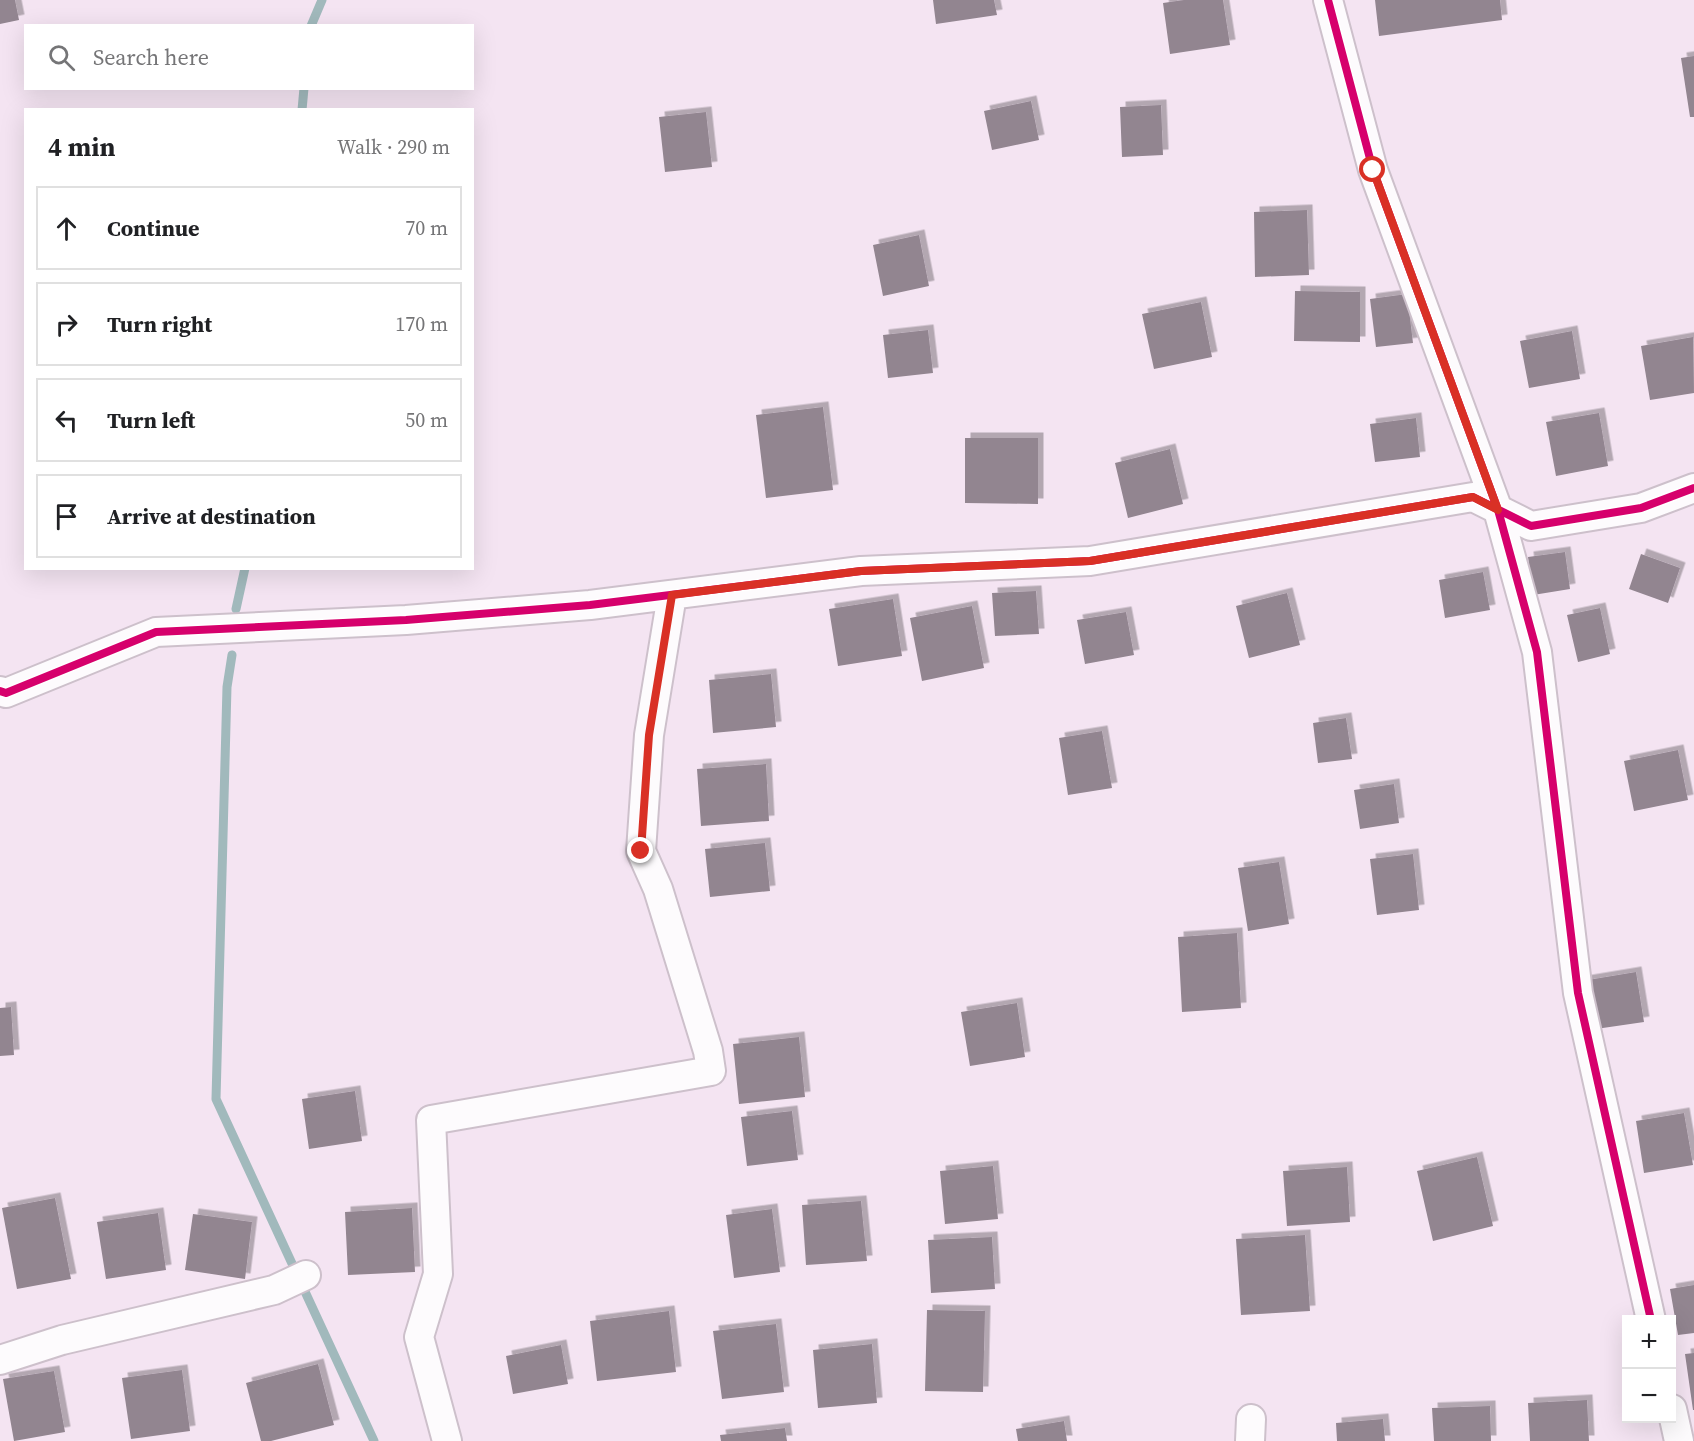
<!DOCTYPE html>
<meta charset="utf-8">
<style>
:root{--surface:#fff;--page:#f6f6f6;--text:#202124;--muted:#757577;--line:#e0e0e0}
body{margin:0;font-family:"Source Serif 4",serif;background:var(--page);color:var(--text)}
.controls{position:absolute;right:18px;bottom:18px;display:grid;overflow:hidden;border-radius:0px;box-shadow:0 6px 24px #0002}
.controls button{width:54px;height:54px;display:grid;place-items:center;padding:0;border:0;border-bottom:2px solid var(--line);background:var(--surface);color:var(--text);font:30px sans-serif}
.stop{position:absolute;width:18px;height:18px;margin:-14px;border:4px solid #d93025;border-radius:50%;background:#fff}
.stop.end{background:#d93025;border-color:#fff;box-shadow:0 2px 6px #0008}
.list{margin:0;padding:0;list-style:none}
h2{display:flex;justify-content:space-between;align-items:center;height:78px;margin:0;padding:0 24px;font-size:26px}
h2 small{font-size:20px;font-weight:400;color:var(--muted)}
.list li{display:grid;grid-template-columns:39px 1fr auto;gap:18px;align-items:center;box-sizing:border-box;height:84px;margin:0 12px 12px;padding:0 12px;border:2px solid var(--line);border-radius:0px}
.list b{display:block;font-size:22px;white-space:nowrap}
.list em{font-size:20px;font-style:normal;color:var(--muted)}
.icon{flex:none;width:33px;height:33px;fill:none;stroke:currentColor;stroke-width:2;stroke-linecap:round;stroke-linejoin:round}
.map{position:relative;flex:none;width:1694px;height:1441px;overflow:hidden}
.search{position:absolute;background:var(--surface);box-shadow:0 6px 24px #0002;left:24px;top:24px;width:450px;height:66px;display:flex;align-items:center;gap:15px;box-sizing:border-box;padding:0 21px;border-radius:0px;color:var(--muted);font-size:22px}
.panel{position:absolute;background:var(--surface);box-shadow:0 6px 24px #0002;left:24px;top:108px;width:450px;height:462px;border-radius:0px}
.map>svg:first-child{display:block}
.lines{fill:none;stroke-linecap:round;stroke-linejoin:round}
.stream{stroke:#a1b9bc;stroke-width:9}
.building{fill:#928590;filter:url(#shadow)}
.minor-casing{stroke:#cdc0cb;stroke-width:32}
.minor{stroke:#fdfbfd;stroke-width:28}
.cycleway-casing{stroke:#fff;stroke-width:11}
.cycleway{stroke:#d6006c;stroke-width:8}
.route{stroke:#d93025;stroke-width:8}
</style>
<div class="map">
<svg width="1694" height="1441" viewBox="0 0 1694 1441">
<defs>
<filter id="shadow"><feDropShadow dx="5.5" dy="-5.5" stdDeviation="0" flood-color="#0004"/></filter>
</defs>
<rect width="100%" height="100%" fill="#f4e4f2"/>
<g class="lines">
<!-- stream -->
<path class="stream" d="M311,26L322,0
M302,110L304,88
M236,609L245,568
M232,655L227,687L216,1099L374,1441"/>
</g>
<!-- building -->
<path class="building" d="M0,0H15L19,20L0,24Z
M933,0H994L997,15L936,24Z
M1184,0H1223L1230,45L1170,54L1163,3Z
M1375,0H1500L1502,20L1379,36Z
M1694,56V117H1690L1681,58Z
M1031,101L1039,140L992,150L984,111Z
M1161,105L1163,155L1122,157L1120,107Z
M706,112L712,167L665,172L659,117Z
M1307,210L1309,275L1255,277L1254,212Z
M919,235L929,286L883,296L873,245Z
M1295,291L1360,292V342L1294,341Z
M1407,294L1413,343L1376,347L1370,299Z
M1201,302L1212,357L1154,369L1142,314Z
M928,330L933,373L888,378L883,335Z
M1572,331L1580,379L1529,388L1520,341Z
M1693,337L1694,393L1650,400L1641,346Z
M823,407L833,490L766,498L756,415Z
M1599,413L1608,466L1556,476L1546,422Z
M1416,418L1420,457L1375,462L1370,424Z
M965,438H1038V504L965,503Z
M1170,449L1183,504L1128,518L1115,463Z
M1565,552L1570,589L1533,595L1528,557Z
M1641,554L1680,568L1668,603L1629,589Z
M1483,572L1490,610L1445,618L1439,580Z
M1036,591L1039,634L995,636L992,593Z
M1287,593L1300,645L1249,658L1236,606Z
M893,599L902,656L838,666L829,609Z
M972,606L984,668L922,681L910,618Z
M1600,608L1610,654L1578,662L1567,615Z
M1126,612L1134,655L1085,664L1077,620Z
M771,674L776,727L713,733L709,680Z
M1346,718L1352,759L1318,763L1313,723Z
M1102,731L1112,788L1068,795L1059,738Z
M1678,750L1688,800L1634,811L1624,761Z
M766,764L769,821L701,826L697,769Z
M1394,784L1399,823L1360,829L1354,790Z
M765,843L770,891L710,897L705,849Z
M1413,854L1419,910L1377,915L1370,859Z
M1279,862L1289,924L1248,931L1238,868Z
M1237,933L1241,1008L1182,1012L1178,937Z
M1636,972L1644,1022L1589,1030L1582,981Z
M1017,1003L1025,1057L970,1066L961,1012Z
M11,1007L14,1055L0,1056V1008Z
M799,1037L805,1097L739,1104L733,1044Z
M355,1091L362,1141L309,1149L302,1099Z
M792,1111L798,1160L747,1166L741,1117Z
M1684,1113L1693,1165L1644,1173L1636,1121Z
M1477,1157L1493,1226L1433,1241L1417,1171Z
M993,1166L998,1219L945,1224L940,1171Z
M1347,1167L1350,1222L1287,1226L1283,1171Z
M55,1198L71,1279L17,1289L2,1208Z
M861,1201L867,1261L806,1265L802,1205Z
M412,1208L415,1272L348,1275L345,1212Z
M772,1209L780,1272L734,1278L726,1215Z
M158,1213L166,1270L106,1279L97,1222Z
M193,1214L252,1222L245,1279L185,1270Z
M1305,1235L1310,1311L1241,1315L1236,1239Z
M992,1237L995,1289L931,1293L928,1240Z
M1694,1285V1333L1678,1335L1670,1289Z
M927,1310L985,1311L983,1392L925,1391Z
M669,1311L676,1372L597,1381L590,1321Z
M776,1324L784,1392L722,1399L713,1331Z
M872,1344L877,1403L818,1408L813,1350Z
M561,1345L568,1384L513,1394L506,1356Z
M1694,1353V1410H1693L1685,1354Z
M318,1364L334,1425L271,1441H261L246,1383Z
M182,1370L190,1431L131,1439L122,1378Z
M54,1371L65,1432L14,1441L3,1379Z
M1587,1400L1589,1441H1530L1528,1403Z
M1490,1406L1491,1441H1434L1432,1408Z
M1383,1419L1385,1441H1337L1336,1423Z
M1064,1421L1067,1441H1018L1016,1429Z
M785,1428L787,1441H721L720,1435Z"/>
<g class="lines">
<!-- minor casing -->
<g class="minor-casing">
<path id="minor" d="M1328,0L1373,170L1498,510L1537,652L1578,993L1651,1320
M0,691L6,693L156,632L406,620L590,605L861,571L1090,561L1473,497L1531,526L1641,508L1694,488
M0,1360L62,1340L274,1290L306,1275
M1672,1409L1679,1441
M447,1441L419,1337L438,1274L431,1120L711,1071L708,1051L658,889L641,851L649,735L672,595
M1250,1441L1251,1419"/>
</g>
<!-- minor -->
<use href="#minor" class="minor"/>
<!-- cycleway casing -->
<g class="cycleway-casing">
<path id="cycleway" d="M1328,0L1373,170L1498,510L1537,652L1578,993L1651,1320
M0,691L6,693L156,632L406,620L590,605L861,571L1090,561L1473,497L1531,526L1641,508L1694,488"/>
</g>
<!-- cycleway -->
<use href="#cycleway" class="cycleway"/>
</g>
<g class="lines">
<!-- route -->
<path class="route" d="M641,851L649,735L672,595L861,571L1090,561L1473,497L1498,510L1373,170"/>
</g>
</svg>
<div class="controls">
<button>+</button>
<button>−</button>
</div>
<div class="stop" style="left:1373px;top:170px"></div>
<div class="stop end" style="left:641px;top:851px"></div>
<div class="search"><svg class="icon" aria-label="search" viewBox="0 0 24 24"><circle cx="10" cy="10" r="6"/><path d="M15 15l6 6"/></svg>Search here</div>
<section class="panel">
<h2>4 min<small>Walk · 290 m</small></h2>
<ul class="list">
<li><svg class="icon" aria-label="ahead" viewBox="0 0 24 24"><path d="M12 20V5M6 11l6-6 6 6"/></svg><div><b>Continue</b></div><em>70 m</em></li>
<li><svg class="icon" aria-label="right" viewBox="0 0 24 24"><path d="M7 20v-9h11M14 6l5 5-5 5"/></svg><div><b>Turn right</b></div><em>170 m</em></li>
<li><svg class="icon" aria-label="left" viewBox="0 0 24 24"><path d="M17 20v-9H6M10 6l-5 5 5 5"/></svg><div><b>Turn left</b></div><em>50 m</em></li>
<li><svg class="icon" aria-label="arrive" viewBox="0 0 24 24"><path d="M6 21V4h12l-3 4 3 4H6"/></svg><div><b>Arrive at destination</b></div></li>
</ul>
</section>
</div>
